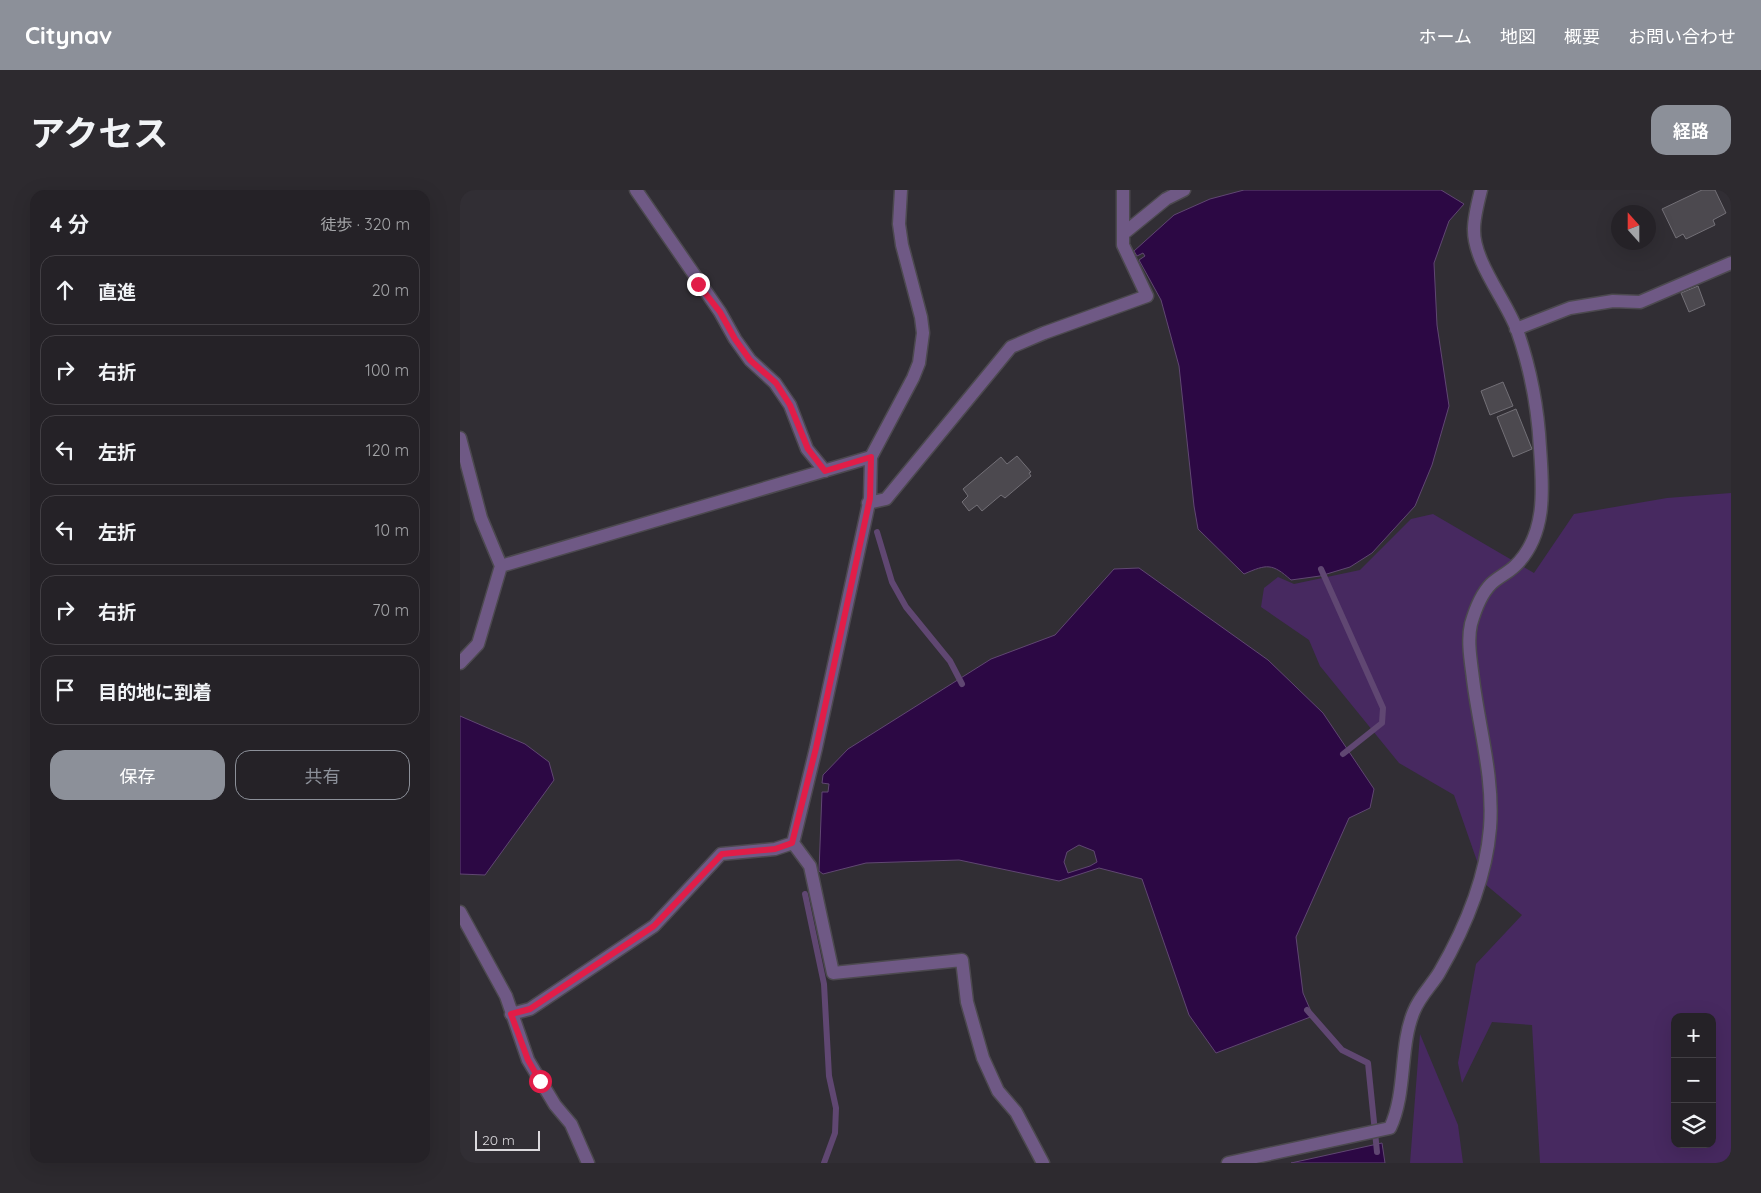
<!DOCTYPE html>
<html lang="ja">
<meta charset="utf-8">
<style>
:root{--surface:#252227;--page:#2d2a2f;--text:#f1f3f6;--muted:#a3a4a7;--line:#423f44;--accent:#8c9099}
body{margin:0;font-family:Quicksand,"Noto Sans JP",sans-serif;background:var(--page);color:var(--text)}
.controls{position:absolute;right:15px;bottom:15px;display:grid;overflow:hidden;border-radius:10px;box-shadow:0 5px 20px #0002}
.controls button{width:45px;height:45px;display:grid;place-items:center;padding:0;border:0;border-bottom:1px solid var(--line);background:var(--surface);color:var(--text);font:25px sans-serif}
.compass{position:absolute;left:1151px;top:15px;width:45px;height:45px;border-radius:50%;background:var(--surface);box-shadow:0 5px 20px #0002;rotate:339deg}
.scale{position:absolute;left:15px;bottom:12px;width:65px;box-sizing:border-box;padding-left:5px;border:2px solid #dbd9dd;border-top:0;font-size:14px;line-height:18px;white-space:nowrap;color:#dbd9dd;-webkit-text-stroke:4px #312e34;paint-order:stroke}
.stop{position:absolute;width:15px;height:15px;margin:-11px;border:4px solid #e11d48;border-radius:50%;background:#fff}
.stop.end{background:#e11d48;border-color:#fff;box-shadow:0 1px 5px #0008}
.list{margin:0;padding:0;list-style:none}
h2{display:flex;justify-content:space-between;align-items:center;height:65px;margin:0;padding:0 20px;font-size:21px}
h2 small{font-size:16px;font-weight:400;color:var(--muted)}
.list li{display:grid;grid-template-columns:32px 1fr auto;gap:15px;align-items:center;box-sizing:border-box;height:70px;margin:0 10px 10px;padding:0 10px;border:1px solid var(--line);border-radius:15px}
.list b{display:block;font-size:19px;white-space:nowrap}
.list em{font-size:16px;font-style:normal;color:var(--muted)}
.actions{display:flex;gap:10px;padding:15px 20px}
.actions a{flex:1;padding:11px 0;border:1px solid var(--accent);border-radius:15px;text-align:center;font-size:18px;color:var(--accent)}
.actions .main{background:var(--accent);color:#fff}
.icon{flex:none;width:28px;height:28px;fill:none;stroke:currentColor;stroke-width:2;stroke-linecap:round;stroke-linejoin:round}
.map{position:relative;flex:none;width:1271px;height:973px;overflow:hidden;border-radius:15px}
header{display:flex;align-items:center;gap:30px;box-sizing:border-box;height:70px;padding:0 25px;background:var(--accent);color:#fff}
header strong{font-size:24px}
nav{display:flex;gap:28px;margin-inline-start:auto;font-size:18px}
.intro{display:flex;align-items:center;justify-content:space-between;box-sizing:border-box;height:120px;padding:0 30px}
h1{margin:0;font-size:35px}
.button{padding:12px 22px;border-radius:15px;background:var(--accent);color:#fff;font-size:18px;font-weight:700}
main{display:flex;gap:30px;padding:0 30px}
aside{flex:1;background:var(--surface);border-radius:15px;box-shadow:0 5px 20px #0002}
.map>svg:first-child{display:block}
.green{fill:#472960;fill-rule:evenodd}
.water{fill:#2c0844;stroke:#604772;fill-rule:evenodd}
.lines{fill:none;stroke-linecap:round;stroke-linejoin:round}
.stream{stroke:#604772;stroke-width:6}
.building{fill:#4c494f;stroke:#737077}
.street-casing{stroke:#4c494f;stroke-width:15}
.street{stroke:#6f5985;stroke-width:12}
.route{stroke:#e11d48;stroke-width:6}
</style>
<header>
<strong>Citynav</strong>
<nav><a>ホーム</a><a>地図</a><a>概要</a><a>お問い合わせ</a></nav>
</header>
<div class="intro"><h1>アクセス</h1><a class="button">経路</a></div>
<main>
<aside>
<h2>4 分<small>徒歩 · 320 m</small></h2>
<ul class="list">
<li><svg class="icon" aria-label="ahead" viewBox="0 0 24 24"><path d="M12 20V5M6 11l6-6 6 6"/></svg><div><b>直進</b></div><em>20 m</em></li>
<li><svg class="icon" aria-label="right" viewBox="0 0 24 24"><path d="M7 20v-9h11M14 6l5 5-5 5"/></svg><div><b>右折</b></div><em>100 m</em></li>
<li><svg class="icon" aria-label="left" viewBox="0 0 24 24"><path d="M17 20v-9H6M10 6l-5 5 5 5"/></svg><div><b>左折</b></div><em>120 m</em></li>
<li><svg class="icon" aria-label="left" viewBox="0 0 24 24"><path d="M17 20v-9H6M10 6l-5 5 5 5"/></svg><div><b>左折</b></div><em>10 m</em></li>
<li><svg class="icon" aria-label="right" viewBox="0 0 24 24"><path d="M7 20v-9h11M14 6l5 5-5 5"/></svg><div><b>右折</b></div><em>70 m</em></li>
<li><svg class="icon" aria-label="arrive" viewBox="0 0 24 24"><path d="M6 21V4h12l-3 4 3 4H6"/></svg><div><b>目的地に到着</b></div></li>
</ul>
<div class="actions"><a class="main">保存</a><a>共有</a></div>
</aside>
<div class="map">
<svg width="1271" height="973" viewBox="0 0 1271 973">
<rect width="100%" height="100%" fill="#312e34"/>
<!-- green -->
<path class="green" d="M1271,303V973H1080L1072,835L1032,832L1002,893L998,873L1016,774L1062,725L1025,694L994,605L939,573L860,476L849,450L801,417L804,398L818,387L834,394L900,380L951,329L973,324L1074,383L1114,324L1207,308ZM1215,827H1252V954H1215Z
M960,844L998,935L1003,973H950Z"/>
<!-- water -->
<path class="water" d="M784,0H981L1004,14L989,31L974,73L977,135L989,216L972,275L955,316L912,363L890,377L860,386L831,390C812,373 807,374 784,384L738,339L734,316L719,176L701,110L679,70L685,66L683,63L677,66L674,61L714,25L750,9Z
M679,378L808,470L863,523L914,599L910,618L889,628L836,747L843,803L853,826L756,863L729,825L682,689L639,678L599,691L499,670L406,673L363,684L359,681L362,602H368L369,594L362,593L363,585L388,559L531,469L595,445L654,379ZM619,655L634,661L637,672L630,676L608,683L604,672L607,662Z
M0,526L65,554L89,572L94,590L25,685L0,684Z
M922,953L925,973H831Z"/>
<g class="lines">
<!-- stream -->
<path class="stream" d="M417,342L432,392L446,417L490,471L502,494
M861,379L923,518L922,533L883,564
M345,704L364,794L369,886L376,918L375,943L364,973
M847,820L882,860L908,873L917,962"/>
</g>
<!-- building -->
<path class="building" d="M1242,0H1255L1266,23L1253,30L1255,35L1226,49L1223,44L1216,48L1202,19Z
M1238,96L1245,115L1229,122L1221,103Z
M1043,192L1053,216L1030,225L1021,201Z
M1056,219L1072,259L1053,267L1037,227Z
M557,266L571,282L569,283L571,286L545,308L541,305L522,321L517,315L509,321L502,312L508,306L503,299L541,267L547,274Z"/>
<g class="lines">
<!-- street casing -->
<g class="street-casing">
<path id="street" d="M176,0L260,122L275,149L290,170L315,193L330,215L347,259L365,281
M663,44L706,9L724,0
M1056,139L1110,118L1153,111L1180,112L1271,73
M0,248L21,328L41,376L18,454L0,473
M408,313L426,309L551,157L584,143L687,106L663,55V0
M41,376L411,267
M333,653L356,558L410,308L411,267L453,188L459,173L463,143L461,127L442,55L439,34L441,0
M333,653L350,676L373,783L502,770L507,812L523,868L538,901L556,922L583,973
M0,722L46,806L68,870L95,915L111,934L128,973
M51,824L70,819L194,736L261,664L315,659L333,653
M768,973L930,938C947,902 939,856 954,821C960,806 971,796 979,783C1004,740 1026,688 1030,638C1034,587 1019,538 1013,489C1011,472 1007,451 1011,434C1015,420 1021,404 1031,394C1038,387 1048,383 1055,376C1087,345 1083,299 1080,258C1078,219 1070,177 1057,140C1046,110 1013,71 1014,39C1014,27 1018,12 1021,0"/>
</g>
<!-- street -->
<use href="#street" class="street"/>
</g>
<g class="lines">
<!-- route -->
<path class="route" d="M80,891L68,870L51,824L70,819L194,736L262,664L315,659L332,653L356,558L410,308L411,267L365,281L348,259L330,215L316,193L290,170L275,149L260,122L238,94"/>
</g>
</svg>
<div class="controls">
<button>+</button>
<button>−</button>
<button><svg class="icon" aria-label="layers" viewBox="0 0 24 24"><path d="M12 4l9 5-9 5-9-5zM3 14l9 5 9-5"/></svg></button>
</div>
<svg class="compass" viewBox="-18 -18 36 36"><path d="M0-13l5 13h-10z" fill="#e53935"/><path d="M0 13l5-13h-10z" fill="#a3a4a7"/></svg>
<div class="scale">20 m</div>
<div class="stop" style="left:80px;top:891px"></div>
<div class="stop end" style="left:238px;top:94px"></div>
</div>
</main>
